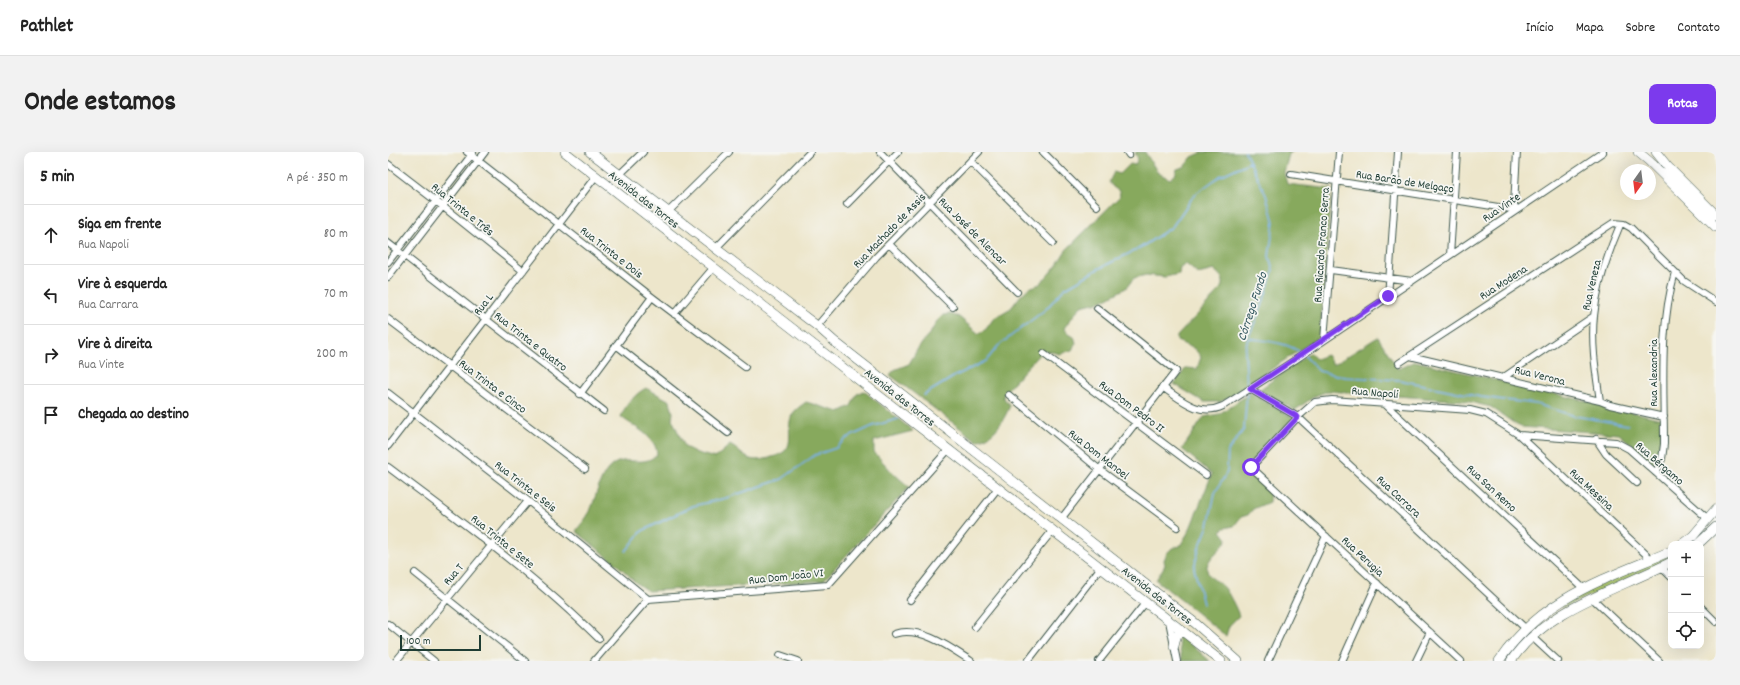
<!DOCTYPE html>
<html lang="pt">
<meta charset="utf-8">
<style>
:root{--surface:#fff;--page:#f2f2f2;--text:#222;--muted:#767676;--line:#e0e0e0;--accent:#7c3aed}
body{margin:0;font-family:Dekko,sans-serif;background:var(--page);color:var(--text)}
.controls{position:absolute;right:12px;bottom:12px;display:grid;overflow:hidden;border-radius:8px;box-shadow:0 4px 16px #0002}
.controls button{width:36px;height:36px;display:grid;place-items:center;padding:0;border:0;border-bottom:1px solid var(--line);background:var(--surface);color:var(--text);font:20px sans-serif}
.compass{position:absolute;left:1232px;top:12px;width:36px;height:36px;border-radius:50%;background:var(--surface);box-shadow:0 4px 16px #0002;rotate:194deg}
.scale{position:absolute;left:12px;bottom:10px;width:81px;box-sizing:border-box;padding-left:4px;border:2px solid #1f3d34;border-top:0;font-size:11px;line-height:14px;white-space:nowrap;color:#1f3d34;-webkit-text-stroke:3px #f6f6f2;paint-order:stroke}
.stop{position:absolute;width:12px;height:12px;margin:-9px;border:3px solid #7c3aed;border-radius:50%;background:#fff}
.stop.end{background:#7c3aed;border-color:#fff;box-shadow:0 1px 4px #0008}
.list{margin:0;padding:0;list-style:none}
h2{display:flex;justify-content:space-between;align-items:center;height:52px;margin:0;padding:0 16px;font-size:17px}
h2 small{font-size:13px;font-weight:400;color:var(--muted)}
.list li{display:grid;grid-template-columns:26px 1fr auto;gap:12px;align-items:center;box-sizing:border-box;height:60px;padding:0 16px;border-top:1px solid var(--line)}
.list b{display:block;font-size:15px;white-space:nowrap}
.list p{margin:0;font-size:13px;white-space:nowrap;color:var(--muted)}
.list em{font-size:13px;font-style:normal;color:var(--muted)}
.icon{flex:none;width:22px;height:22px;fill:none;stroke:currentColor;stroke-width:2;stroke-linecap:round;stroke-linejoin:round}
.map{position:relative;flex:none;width:1328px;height:509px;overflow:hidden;border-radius:8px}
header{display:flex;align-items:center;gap:24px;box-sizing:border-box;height:56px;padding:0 20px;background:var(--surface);border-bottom:1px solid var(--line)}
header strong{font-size:19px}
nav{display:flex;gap:22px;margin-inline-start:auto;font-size:14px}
.intro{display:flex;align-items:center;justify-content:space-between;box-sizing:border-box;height:96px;padding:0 24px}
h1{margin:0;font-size:28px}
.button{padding:10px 18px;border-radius:8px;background:var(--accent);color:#fff;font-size:14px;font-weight:700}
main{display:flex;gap:24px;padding:0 24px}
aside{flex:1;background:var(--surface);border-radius:8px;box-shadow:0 4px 16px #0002}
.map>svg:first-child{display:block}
.green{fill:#aac369;stroke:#64804e}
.forest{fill:#87a95d;stroke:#537348}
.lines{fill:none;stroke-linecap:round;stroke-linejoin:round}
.stream{stroke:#7ab1e9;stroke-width:1.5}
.minor-casing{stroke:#3e564b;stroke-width:8}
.primary-casing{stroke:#3e564b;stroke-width:10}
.minor{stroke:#fff;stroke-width:6}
.primary{stroke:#fff;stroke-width:9}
.route{stroke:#7c3aed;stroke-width:5}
.labels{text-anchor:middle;stroke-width:3.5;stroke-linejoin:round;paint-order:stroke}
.street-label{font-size:12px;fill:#1f3d34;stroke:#f6f6f2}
.water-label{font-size:13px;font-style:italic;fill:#365a61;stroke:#f6f6f2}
</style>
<header>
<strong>Pathlet</strong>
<nav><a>Início</a><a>Mapa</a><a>Sobre</a><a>Contato</a></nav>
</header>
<div class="intro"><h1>Onde estamos</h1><a class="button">Rotas</a></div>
<main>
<aside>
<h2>5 min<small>A pé · 350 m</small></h2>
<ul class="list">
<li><svg class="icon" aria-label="ahead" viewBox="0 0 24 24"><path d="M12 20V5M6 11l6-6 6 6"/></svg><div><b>Siga em frente</b><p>Rua Napoli</p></div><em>80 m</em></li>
<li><svg class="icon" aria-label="left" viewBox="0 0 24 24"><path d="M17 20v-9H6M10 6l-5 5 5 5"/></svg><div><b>Vire à esquerda</b><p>Rua Carrara</p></div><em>70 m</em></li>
<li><svg class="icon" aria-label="right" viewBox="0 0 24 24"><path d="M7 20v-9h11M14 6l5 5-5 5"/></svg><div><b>Vire à direita</b><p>Rua Vinte</p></div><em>200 m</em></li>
<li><svg class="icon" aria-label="arrive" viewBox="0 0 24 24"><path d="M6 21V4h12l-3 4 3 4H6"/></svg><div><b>Chegada ao destino</b></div></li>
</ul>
</aside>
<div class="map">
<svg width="1328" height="509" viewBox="0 0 1328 509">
<rect width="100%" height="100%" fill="#f6f6f2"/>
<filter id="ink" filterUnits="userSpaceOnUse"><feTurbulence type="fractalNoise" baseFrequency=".025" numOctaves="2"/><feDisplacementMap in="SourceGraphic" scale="8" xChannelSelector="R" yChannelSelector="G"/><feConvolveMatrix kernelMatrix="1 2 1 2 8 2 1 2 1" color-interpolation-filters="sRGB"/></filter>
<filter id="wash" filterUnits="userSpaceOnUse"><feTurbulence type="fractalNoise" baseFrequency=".012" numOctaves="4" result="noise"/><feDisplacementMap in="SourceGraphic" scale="16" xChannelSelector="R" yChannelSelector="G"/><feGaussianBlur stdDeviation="0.9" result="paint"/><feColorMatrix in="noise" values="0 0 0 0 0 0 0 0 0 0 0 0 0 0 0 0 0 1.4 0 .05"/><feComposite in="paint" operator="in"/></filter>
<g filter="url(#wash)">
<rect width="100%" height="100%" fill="#ede6cb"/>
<!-- green -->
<path class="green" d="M1283,401V407L1174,456V454L1202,437Z"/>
<!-- forest -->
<path class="forest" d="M748,0H757L770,21L782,27L787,23L789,17L796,15L804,5L815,0H904L901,2L896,21L899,32L943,37L932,184L847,242L832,250H816L786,232L798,216L809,217L813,205L807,197L789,189V184C796,177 834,137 835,133C836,126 831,122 826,118L810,122L798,112L792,116L791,122L777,125L758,123L746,126L738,136L714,149L693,154L676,176L679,180L686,184L688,191L684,198L672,202L655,198L616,241L615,245L622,254C615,269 607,285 589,289L502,223L506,218L521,212L533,191L543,180L549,169L555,163L562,162L571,165L591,182L598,177L606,166L623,156L633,143L641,136L652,132L668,114L678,98L732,44L731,39L725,35L721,30L726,20L732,22L742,12L747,13L750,6L747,2Z
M990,185L1010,217L1027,209L1274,267L1271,309L1265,312L1253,300L1231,282L1133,275L1127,272L1103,255L1078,249L940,239L927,244L907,258L871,238L922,201L928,207L939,203L945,213Z
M258,236L282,249L285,261L284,267L297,295L309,301L327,306L342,293C350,297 354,304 362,307C369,309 378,307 384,305C412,298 396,280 404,263C407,257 413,254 418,250L451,260L463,254L469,242L476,239L525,279L486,289V300L503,319L521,335L435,429L260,439L248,431L234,417L188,379C192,373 198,367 201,361C208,347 210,328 221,316C236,300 255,318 269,302C268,284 246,275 233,265C236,254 248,241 258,236Z
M862,241L905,266L858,315L882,339L881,350L865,357L860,363L853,365L846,374L836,376L833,379L839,387C834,398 822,403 819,414C817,425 830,429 836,435C839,438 850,459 851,464L841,474L838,484L768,428L777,413L776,408L779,401L784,396L792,394L801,379L824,322L794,297L816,265L831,262Z
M793,484L822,509H794L790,486Z"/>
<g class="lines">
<!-- stream -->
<path class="stream" d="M857,0L878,43L886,70L881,104L885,118L874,154L860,186L857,199L859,236
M860,186C877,189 899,190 913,201
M916,203L931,219L957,225L1012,228L1093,245L1148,252L1187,264L1240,273
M536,243L567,224L598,209L610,194L658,157L676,137L710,117L752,96L784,75L807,42L832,24L862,10
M238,399L254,379L305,354L338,346L394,327L427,303L448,296L459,286L485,274L510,267
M815,452L806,416L811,396L820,374L827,341L839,320L840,299L856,277L859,240"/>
</g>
</g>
<g filter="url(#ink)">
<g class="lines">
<!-- minor casing -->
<g class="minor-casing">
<path id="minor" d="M79,0L264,145L357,215
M492,0L629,140
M655,0L709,54
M739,0L741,3
M582,9L665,91
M0,12L48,49L135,119
M903,22L1129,58
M231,23L255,0
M459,52L510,0
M1129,58L1126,53L1129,0
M279,61L341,0
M0,91L216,259
M501,92L565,155
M327,97L422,0
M1062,103L1069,0
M0,110L85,1
M943,118L1024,129
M0,125L97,0
M1000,145L1010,0
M286,162L326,115
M0,167L197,317
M429,174L488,105L591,0
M936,188L951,0
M228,193L340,281
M656,202L818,323
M1022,204L1212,249L1222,253L1276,265
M1011,211L1225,71L1236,72L1243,76L1296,129L1328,150
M1116,225L1206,164
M774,235C794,248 811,265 835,254L907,208L1215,0
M862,237L910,265L1137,476
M0,241L140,349L260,447
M192,242L264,145
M621,243L712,318L789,375
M1212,249C1208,221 1203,192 1206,164C1209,133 1220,101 1232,73
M998,253L1195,436
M1131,283L1228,290L1241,297L1320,367
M1208,287L1218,302L1249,331
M0,294L208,24
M0,315C72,369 147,423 211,487
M1268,321L1274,307L1276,292C1276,234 1271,176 1287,120
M673,367L788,219L709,156
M1273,415L1283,425
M27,421L137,509
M1204,446L1271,509
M522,448L610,336
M1313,455L1328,470
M781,469L789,509
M0,472L46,509
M587,475L665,378
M506,482C532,473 563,496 583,509
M1144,485L1170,509
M392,503L410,509
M8,509L140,349
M206,509L260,447L440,433L561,297
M640,509L713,415
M711,509L758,450
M880,509L938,384
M954,509L989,431
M1028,509L1042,480
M1073,509L863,315L910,265L927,250L944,248L1082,258L1098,262L1131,283L1263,407"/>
</g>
<!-- primary casing -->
<g class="primary-casing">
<path id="primary" d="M177,0L833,509
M202,0L429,174L447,190L807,471L850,509
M1250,0L1261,9L1328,75
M1268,0L1280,15L1328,63
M1294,392L1305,384L1328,357
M1310,392L1328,375
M786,494L789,482L796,480
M1111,509C1153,446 1217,427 1283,399
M1123,509C1160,455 1227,439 1283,410"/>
</g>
<!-- minor -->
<use href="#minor" class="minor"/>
<!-- primary -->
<use href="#primary" class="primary"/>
</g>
</g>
<g class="lines" filter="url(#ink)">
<!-- route -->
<path class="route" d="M863,315L910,265L862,237L1000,144"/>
</g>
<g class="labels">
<!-- street labels -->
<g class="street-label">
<text transform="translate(1017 29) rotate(9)" y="4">Rua Barão de Melgaço</text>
<text transform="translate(256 47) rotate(38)" y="4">Avenida das Torres</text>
<text transform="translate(1113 55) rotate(-34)" y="4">Rua Vinte</text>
<text transform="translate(75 57) rotate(39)" y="4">Rua Trinta e Três</text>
<text transform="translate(501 78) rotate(-46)" y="4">Rua Machado de Assis</text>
<text transform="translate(585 79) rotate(45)" y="4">Rua José de Alencar</text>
<text transform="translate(933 93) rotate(-86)" y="4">Rua Ricardo Franco Serra</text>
<text transform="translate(224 100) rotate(38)" y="4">Rua Trinta e Dois</text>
<text transform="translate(1115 130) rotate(-33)" y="4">Rua Modena</text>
<text transform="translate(1203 133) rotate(-77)" y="4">Rua Veneza</text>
<text transform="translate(95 152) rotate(-52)" y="4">Rua L</text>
<text transform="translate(143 189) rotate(38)" y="4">Rua Trinta e Quatro</text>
<text transform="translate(1265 221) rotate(-90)" y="4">Rua Alexandria</text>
<text transform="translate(1152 223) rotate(14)" y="4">Rua Verona</text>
<text transform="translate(105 234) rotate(37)" y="4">Rua Trinta e Cinco</text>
<text transform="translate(987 240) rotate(5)" y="4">Rua Napoli</text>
<text transform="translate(512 245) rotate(38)" y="4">Avenida das Torres</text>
<text transform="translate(744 254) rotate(37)" y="4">Rua Dom Pedro II</text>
<text transform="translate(711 302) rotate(38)" y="4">Rua Dom Manoel</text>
<text transform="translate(1272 311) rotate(41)" y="4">Rua Bérgamo</text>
<text transform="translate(138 334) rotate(38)" y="4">Rua Trinta e Seis</text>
<text transform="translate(1104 336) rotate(43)" y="4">Rua San Remo</text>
<text transform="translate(1204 337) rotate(43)" y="4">Rua Messina</text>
<text transform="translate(1011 344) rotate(43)" y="4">Rua Carrara</text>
<text transform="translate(115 389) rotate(39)" y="4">Rua Trinta e Sete</text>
<text transform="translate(975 404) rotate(43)" y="4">Rua Perugia</text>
<text transform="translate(65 422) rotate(-50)" y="4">Rua T</text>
<text transform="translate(398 424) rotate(-6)" y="4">Rua Dom João VI</text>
<text transform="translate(769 443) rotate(38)" y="4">Avenida das Torres</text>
</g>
<!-- water labels -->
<g class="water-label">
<text transform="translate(863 154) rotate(-72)" y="5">Córrego Fundo</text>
</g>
</g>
</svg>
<div class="controls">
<button>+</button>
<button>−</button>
<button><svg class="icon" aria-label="locate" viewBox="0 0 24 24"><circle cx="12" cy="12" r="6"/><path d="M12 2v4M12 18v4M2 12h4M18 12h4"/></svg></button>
</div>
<svg class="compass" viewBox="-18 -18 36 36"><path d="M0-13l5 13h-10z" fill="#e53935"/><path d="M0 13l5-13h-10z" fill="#767676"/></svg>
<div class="scale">100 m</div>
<div class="stop" style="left:863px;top:315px"></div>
<div class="stop end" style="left:1000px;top:144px"></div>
</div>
</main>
